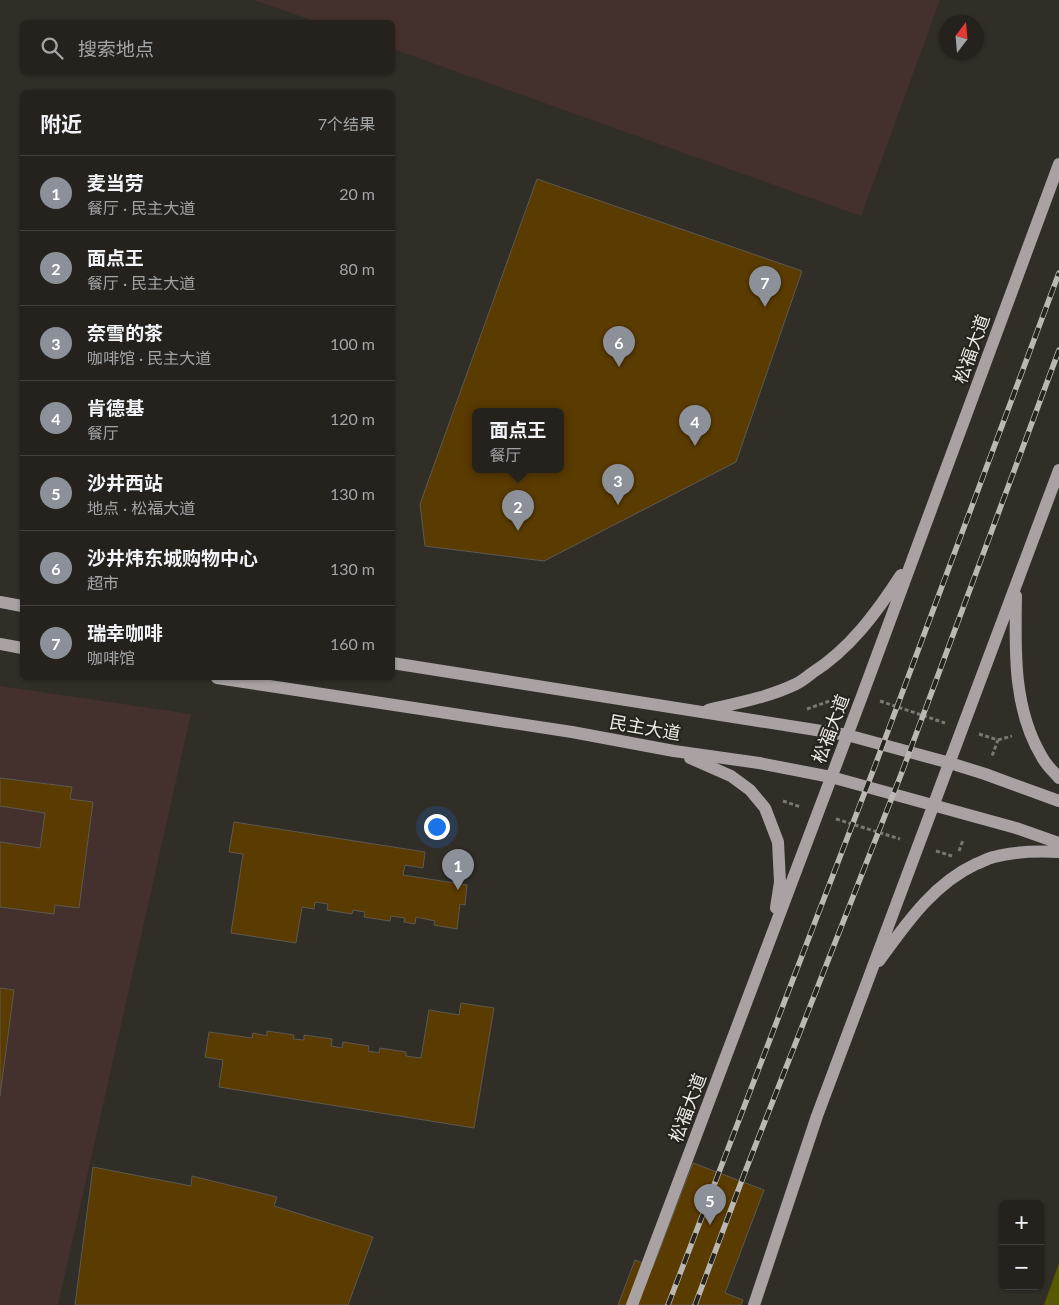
<!DOCTYPE html>
<html lang="zh">
<meta charset="utf-8">
<style>
:root{--surface:#25221e;--page:#312f2b;--text:#f1f3f6;--muted:#a3a4a4;--line:#423f3c;--accent:#8c9099}
body{margin:0;font-family:Lato,"Noto Sans SC",sans-serif;background:var(--page);color:var(--text)}
.controls{position:absolute;right:15px;bottom:15px;display:grid;overflow:hidden;border-radius:8px;box-shadow:0 1px 4px #0004}
.controls button{width:45px;height:45px;display:grid;place-items:center;padding:0;border:0;border-bottom:1px solid var(--line);background:var(--surface);color:var(--text);font:25px sans-serif}
.compass{position:absolute;left:939px;top:15px;width:45px;height:45px;border-radius:50%;background:var(--surface);box-shadow:0 1px 4px #0004;rotate:16deg}
.you{position:absolute;left:436px;top:826px;width:18px;height:18px;margin:-12px;border:4px solid #fff;border-radius:50%;background:#1a73e8;box-shadow:0 0 0 8px #1a73e833}
.badge{display:grid;place-items:center;width:32px;height:32px;border-radius:50%;background:var(--accent);color:#fff;font-size:16px;font-weight:700}
.pin{position:absolute;translate:-50% -41px;filter:drop-shadow(0 1px 2px #0008)}
.pin::after{content:'';position:absolute;top:26px;width:18px;height:15px;background:inherit;clip-path:polygon(0 0,100% 0,50% 100%)}
.popup{position:absolute;left:472px;top:408px;width:92px;height:65px;box-sizing:border-box;display:grid;place-content:center;border-radius:8px;background:var(--surface);filter:drop-shadow(0 1px 4px #0005);font-size:16px;white-space:nowrap;color:var(--muted)}
.popup b{font-size:19px;color:var(--text)}
.popup::after{content:'';position:absolute;left:50%;top:100%;margin-left:-10px;border:10px solid transparent;border-top-color:var(--surface)}
.list{margin:0;padding:0;list-style:none}
h2{display:flex;justify-content:space-between;align-items:center;height:65px;margin:0;padding:0 20px;font-size:21px}
h2 small{font-size:16px;font-weight:400;color:var(--muted)}
.list li{display:grid;grid-template-columns:32px 1fr auto;gap:15px;align-items:center;box-sizing:border-box;height:75px;padding:0 20px;border-top:1px solid var(--line)}
.list b{display:block;font-size:19px;white-space:nowrap}
.list p{margin:0;font-size:16px;white-space:nowrap;color:var(--muted)}
.list em{font-size:16px;font-style:normal;color:var(--muted)}
.icon{flex:none;width:28px;height:28px;fill:none;stroke:currentColor;stroke-width:2;stroke-linecap:round;stroke-linejoin:round}
.map{position:relative;flex:none;width:1059px;height:1305px;overflow:hidden}
.search{position:absolute;background:var(--surface);box-shadow:0 1px 4px #0004;left:20px;top:20px;width:375px;height:55px;display:flex;align-items:center;gap:12px;box-sizing:border-box;padding:0 18px;border-radius:8px;color:var(--muted);font-size:19px}
.panel{position:absolute;background:var(--surface);box-shadow:0 1px 4px #0004;left:20px;top:90px;width:375px;height:590px;border-radius:8px}
.map>svg:first-child{display:block}
.industrial{fill:#44302c}
.green{fill:#565802}
.building{fill:#5a3b00;stroke:#5d5952;fill-rule:evenodd}
.lines{fill:none;stroke-linecap:round;stroke-linejoin:round}
.path{stroke:#7b7873;stroke-width:3;stroke-dasharray:4 2.5;stroke-linecap:butt}
.major{stroke:#a9a1a2;stroke-width:12}
.rail-casing{stroke:#bbb8b4;stroke-width:5.5}
.rail{stroke:#27241e;stroke-width:4;stroke-dasharray:11;stroke-linecap:butt}
.labels{text-anchor:middle;stroke-width:4.5;stroke-linejoin:round;paint-order:stroke}
.street-label{font-size:18px;fill:#edeae7;stroke:#27241e}
</style>
<div class="map">
<svg width="1059" height="1305" viewBox="0 0 1059 1305">
<rect width="100%" height="100%" fill="#312e28"/>
<!-- industrial -->
<path class="industrial" d="M254,0H940L861,216L393,49L392,22H317Z
M0,686L191,714L58,1305H0Z"/>
<!-- green -->
<path class="green" d="M1059,1263V1305H1044Z"/>
<!-- building -->
<path class="building" d="M537,179L802,271L736,462L544,561L425,546L420,504ZM476,412H560V470H476Z
M0,778L72,787L70,799L93,802L79,908L55,905L54,914L0,907V842L40,848L45,813L0,806Z
M234,822L425,852L423,868L405,865L403,875L467,885L465,905L460,904L457,929L434,925L435,921L416,917L415,924L404,922L405,918L391,916L390,921L364,917L365,912L353,910L352,914L327,910L328,904L315,902L314,909L302,907L296,943L231,933L243,854L229,852Z
M0,988L14,990L0,1096Z
M461,1003L494,1008L474,1128L219,1087L223,1060L205,1057L209,1032L252,1038L253,1033L267,1036V1031L294,1035L293,1039L304,1040V1035L332,1039L331,1046L342,1048L343,1042L369,1046L368,1051L379,1053L380,1048L406,1052V1056L421,1058L429,1010L459,1015Z
M693,1163L764,1190L725,1293L743,1300L741,1305H618L635,1260L653,1267Z
M93,1167L191,1186L192,1176L277,1197L274,1206L373,1237L348,1305H75Z"/>
<g class="lines">
<!-- path -->
<path class="path" d="M880,701L945,723
M807,709L841,697
M979,734L998,740L992,756
M998,740L1012,736
M783,801L801,807
M836,819L900,839
M936,851L952,856
M959,851L963,840"/>
<!-- major -->
<path class="major" d="M1016,596C1015,651 1013,709 1042,757C1046,765 1053,771 1059,778
M0,602L22,606
M0,644L22,648
M392,663L847,735L950,763L985,774L1059,801
M217,678L572,732L674,751L759,763L831,777L1016,828L1059,843
M708,710C738,703 769,697 796,684C802,681 807,677 812,673C850,649 877,612 901,575
M690,758L731,776L750,790L765,808L778,842L780,882L776,908
M879,961C906,924 933,884 976,864C982,862 988,858 994,857C1015,851 1037,851 1059,852
M632,1305L862,696L1059,164
M754,1305L817,1116L1059,470"/>
<!-- rail casing -->
<g class="rail-casing">
<path id="rail" d="M668,1305L876,763L1059,273
M695,1305L745,1172L902,772L1059,350"/>
</g>
<!-- rail -->
<use href="#rail" class="rail"/>
</g>
<g class="labels">
<!-- street labels -->
<g class="street-label">
<text transform="translate(972 349) rotate(-70)" y="6">松福大道</text>
<text transform="translate(645 728) rotate(10)" y="6">民主大道</text>
<text transform="translate(831 729) rotate(-69)" y="6">松福大道</text>
<text transform="translate(688 1108) rotate(-69)" y="6">松福大道</text>
</g>
</g>
</svg>
<div class="controls">
<button>+</button>
<button>−</button>
</div>
<svg class="compass" viewBox="-18 -18 36 36"><path d="M0-13l5 13h-10z" fill="#e53935"/><path d="M0 13l5-13h-10z" fill="#a3a4a4"/></svg>
<div class="you"></div>
<div class="pin badge" style="left:458px;top:890px">1</div>
<div class="pin badge" style="left:518px;top:531px">2</div>
<div class="popup"><b>面点王</b>餐厅</div>
<div class="pin badge" style="left:618px;top:505px">3</div>
<div class="pin badge" style="left:695px;top:446px">4</div>
<div class="pin badge" style="left:710px;top:1225px">5</div>
<div class="pin badge" style="left:619px;top:367px">6</div>
<div class="pin badge" style="left:765px;top:307px">7</div>
<div class="search"><svg class="icon" aria-label="search" viewBox="0 0 24 24"><circle cx="10" cy="10" r="6"/><path d="M15 15l6 6"/></svg>搜索地点</div>
<section class="panel">
<h2>附近<small>7个结果</small></h2>
<ul class="list">
<li><span class="badge">1</span><div><b>麦当劳</b><p>餐厅 · 民主大道</p></div><em>20 m</em></li>
<li><span class="badge">2</span><div><b>面点王</b><p>餐厅 · 民主大道</p></div><em>80 m</em></li>
<li><span class="badge">3</span><div><b>奈雪的茶</b><p>咖啡馆 · 民主大道</p></div><em>100 m</em></li>
<li><span class="badge">4</span><div><b>肯德基</b><p>餐厅</p></div><em>120 m</em></li>
<li><span class="badge">5</span><div><b>沙井西站</b><p>地点 · 松福大道</p></div><em>130 m</em></li>
<li><span class="badge">6</span><div><b>沙井炜东城购物中心</b><p>超市</p></div><em>130 m</em></li>
<li><span class="badge">7</span><div><b>瑞幸咖啡</b><p>咖啡馆</p></div><em>160 m</em></li>
</ul>
</section>
</div>
